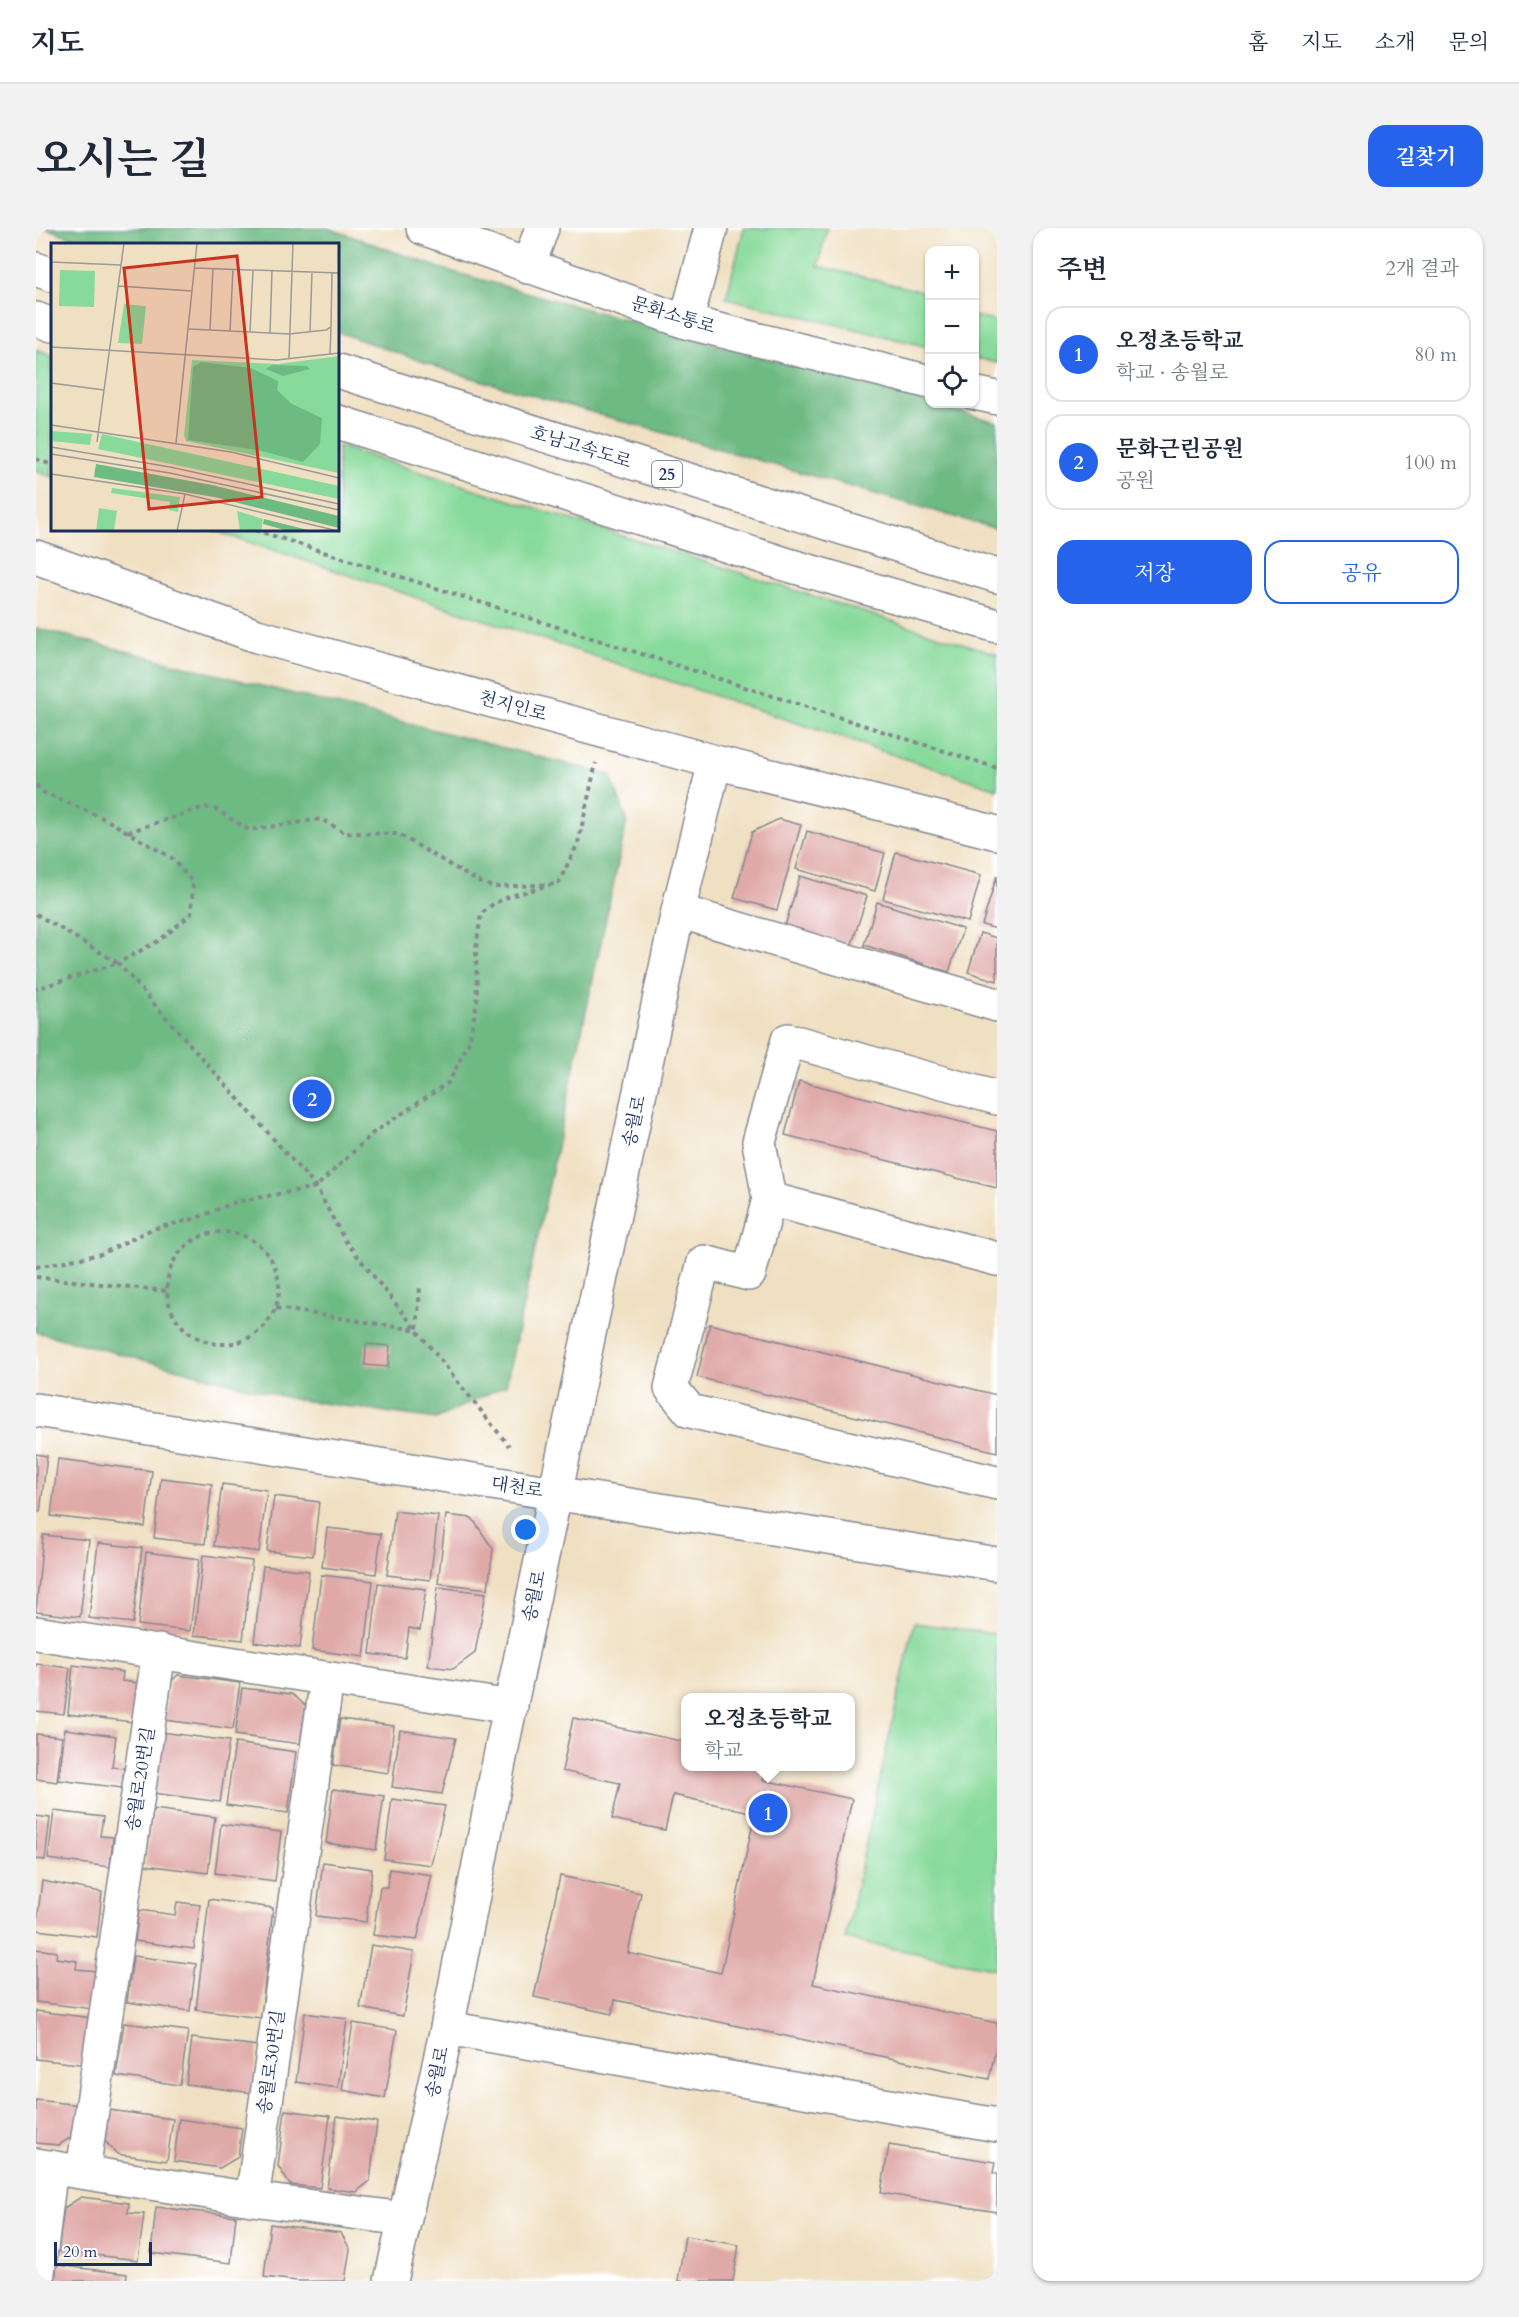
<!DOCTYPE html>
<html lang="ko">
<meta charset="utf-8">
<style>
:root{--surface:#fff;--page:#f2f2f3;--text:#1f2937;--muted:#747a83;--line:#e0e1e3;--accent:#2563eb}
body{margin:0;font-family:Cardo,"Noto Serif KR",serif;background:var(--page);color:var(--text)}
.controls{position:absolute;right:18px;top:18px;display:grid;overflow:hidden;border-radius:12px;box-shadow:0 2px 4px #0004}
.controls button{width:54px;height:54px;display:grid;place-items:center;padding:0;border:0;border-bottom:2px solid var(--line);background:var(--surface);color:var(--text);font:30px sans-serif}
.scale{position:absolute;left:18px;bottom:15px;width:98px;box-sizing:border-box;padding-left:6px;border:3px solid #1b2f5e;border-top:0;font-size:16px;line-height:21px;white-space:nowrap;color:#1b2f5e;-webkit-text-stroke:4px #fff;paint-order:stroke}
.you{position:absolute;left:490px;top:1302px;width:21px;height:21px;margin:-15px;border:4px solid #fff;border-radius:50%;background:#1a73e8;box-shadow:0 0 0 9px #1a73e833}
.badge{display:grid;place-items:center;width:39px;height:39px;border-radius:50%;background:var(--accent);color:#fff;font-size:20px;font-weight:700}
.pin{position:absolute;translate:-50% -50%;border:3px solid #fff;box-shadow:0 2px 6px #0006}
.popup{position:absolute;left:645px;top:1465px;width:174px;height:78px;box-sizing:border-box;display:grid;place-content:center;border-radius:12px;background:var(--surface);filter:drop-shadow(0 2px 4px #0005);font-size:20px;white-space:nowrap;color:var(--muted)}
.popup b{font-size:22px;color:var(--text)}
.popup::after{content:'';position:absolute;left:50%;top:100%;margin-left:-12px;border:12px solid transparent;border-top-color:var(--surface)}
.list{margin:0;padding:0;list-style:none}
h2{display:flex;justify-content:space-between;align-items:center;height:78px;margin:0;padding:0 24px;font-size:26px}
h2 small{font-size:20px;font-weight:400;color:var(--muted)}
.list li{display:grid;grid-template-columns:39px 1fr auto;gap:18px;align-items:center;box-sizing:border-box;height:96px;margin:0 12px 12px;padding:0 12px;border:2px solid var(--line);border-radius:18px}
.list b{display:block;font-size:22px;white-space:nowrap}
.list p{margin:0;font-size:20px;white-space:nowrap;color:var(--muted)}
.list em{font-size:20px;font-style:normal;color:var(--muted)}
.actions{display:flex;gap:12px;padding:18px 24px}
.actions a{flex:1;padding:14px 0;border:2px solid var(--accent);border-radius:18px;text-align:center;font-size:21px;color:var(--accent)}
.actions .main{background:var(--accent);color:#fff}
.icon{flex:none;width:33px;height:33px;fill:none;stroke:currentColor;stroke-width:2;stroke-linecap:round;stroke-linejoin:round}
.map{position:relative;flex:none;width:961px;height:2053px;overflow:hidden;border-radius:18px}
header{display:flex;align-items:center;gap:36px;box-sizing:border-box;height:84px;padding:0 30px;background:var(--surface);border-bottom:2px solid var(--line)}
header strong{font-size:28px}
nav{display:flex;gap:33px;margin-inline-start:auto;font-size:21px}
.intro{display:flex;align-items:center;justify-content:space-between;box-sizing:border-box;height:144px;padding:0 36px}
h1{margin:0;font-size:42px}
.button{padding:15px 27px;border-radius:18px;background:var(--accent);color:#fff;font-size:21px;font-weight:700}
main{display:flex;gap:36px;padding:0 36px}
aside{flex:1;background:var(--surface);border-radius:18px;box-shadow:0 2px 4px #0004}
.map>svg:first-child{display:block}
.green{fill:#88da9b;stroke:#52847c;stroke-width:1.5}
.forest{fill:#6eba83;stroke:#447470;stroke-width:1.5}
.building{fill:#dfa9a7}
.lines{fill:none;stroke-linecap:round;stroke-linejoin:round}
.minor-casing{stroke:#868890;stroke-width:36}
.highway-casing{stroke:#868890;stroke-width:36}
.path{stroke:#868890;stroke-width:4;stroke-dasharray:4.5 4.5;stroke-linecap:butt}
.minor{stroke:#fff;stroke-width:33}
.highway{stroke:#fff;stroke-width:33}
.labels{text-anchor:middle;stroke-width:6;stroke-linejoin:round;paint-order:stroke}
.shield{fill:#fff;stroke:#5f6d8e;stroke-width:1.5}
.shield-label{font-size:16px;font-weight:bold;fill:#1b2f5e}
.street-label{font-size:18px;fill:#1b2f5e;stroke:#fff}
.inset-road{fill:none;stroke:#9b999a;stroke-width:1.5}
.view{fill:#c8321e;fill-opacity:0.15;stroke:#c8321e;stroke-width:3}
.inset-edge{fill:none;stroke:#1b2f5e;stroke-width:3}
</style>
<header>
<strong>지도</strong>
<nav><a>홈</a><a>지도</a><a>소개</a><a>문의</a></nav>
</header>
<div class="intro"><h1>오시는 길</h1><a class="button">길찾기</a></div>
<main>
<div class="map">
<svg width="961" height="2053" viewBox="0 0 961 2053">
<rect width="100%" height="100%" fill="#fff"/>
<filter id="ink" filterUnits="userSpaceOnUse"><feTurbulence type="fractalNoise" baseFrequency=".0167" numOctaves="2"/><feDisplacementMap in="SourceGraphic" scale="12" xChannelSelector="R" yChannelSelector="G"/><feConvolveMatrix kernelMatrix="1 2 1 2 8 2 1 2 1" color-interpolation-filters="sRGB"/></filter>
<filter id="wash" filterUnits="userSpaceOnUse"><feTurbulence type="fractalNoise" baseFrequency=".008" numOctaves="4" result="noise"/><feDisplacementMap in="SourceGraphic" scale="24" xChannelSelector="R" yChannelSelector="G"/><feGaussianBlur stdDeviation="1.35" result="paint"/><feColorMatrix in="noise" values="0 0 0 0 0 0 0 0 0 0 0 0 0 0 0 0 0 1.4 0 .05"/><feComposite in="paint" operator="in"/></filter>
<g filter="url(#wash)">
<rect width="100%" height="100%" fill="#f0e0c2"/>
<!-- green -->
<path class="green" d="M708,0H791L782,38L893,65V119L690,70Z
M939,88L961,94V135L939,130Z
M0,122L16,128V249L0,243Z
M302,218L961,426V561L176,302H302Z
M878,1395L961,1406V1741L809,1711Z"/>
<!-- forest -->
<path class="forest" d="M9,0H292L410,42L961,194V301L416,144L302,104V16H55Z
M0,400L574,547L591,592L470,1157L400,1191L257,1171L0,1104Z"/>
<g id="blocks">
<!-- building -->
<path class="building" d="M743,591L765,597L741,682L698,670L716,604Z
M771,603L849,625L839,663L760,641Z
M860,624L945,647L932,694L847,671Z
M961,647V701L946,697Z
M764,648L831,668L815,719L749,698Z
M841,674L927,701L913,744L828,717Z
M944,705L961,710V753L932,744Z
M763,853L961,903V960L749,907Z
M674,1096L961,1167V1224L661,1149Z
M330,1116L354,1118L352,1139L329,1137Z
M0,1226L11,1228L4,1284L0,1283Z
M22,1231L116,1243L109,1299L15,1288Z
M125,1250L176,1256L169,1316L118,1310Z
M186,1256L231,1262L223,1324L178,1318Z
M238,1268L283,1274L277,1328L231,1323Z
M359,1283L402,1288L394,1352L351,1347Z
M410,1287L436,1290L457,1321L452,1361L402,1355Z
M291,1300L345,1306L340,1346L286,1339Z
M7,1307L53,1312L44,1389L0,1384Z
M62,1315L106,1320L97,1395L53,1390Z
M110,1324L163,1331L154,1403L102,1397Z
M167,1327L216,1333L207,1412L158,1407Z
M227,1338L273,1343L264,1420L218,1414Z
M285,1347L337,1353L328,1429L276,1422Z
M342,1355L390,1361L384,1402L373,1400L369,1430L334,1426Z
M402,1359L450,1365L439,1425L417,1441L392,1438Z
M0,1436L34,1440L28,1486L0,1483Z
M37,1437L87,1444L86,1453L101,1455L96,1494L32,1486Z
M142,1447L204,1455L197,1501L129,1492L133,1455Z
M206,1460L256,1466L270,1478L264,1516L199,1507Z
M537,1490L650,1514V1538H730L727,1552L816,1571L777,1756L961,1795V1815L953,1851L579,1772L576,1786L498,1769L524,1648L605,1665L592,1725L685,1745L719,1585L637,1567L629,1602L576,1591L584,1555L526,1543Z
M304,1491L358,1498L352,1545L297,1537Z
M29,1501L80,1508L76,1539L88,1540L86,1560L23,1552Z
M364,1502L420,1510L406,1566L356,1559Z
M125,1504L193,1513L184,1574L117,1565Z
M0,1506L26,1509L21,1554L0,1551Z
M199,1515L260,1524L252,1585L190,1577Z
M297,1561L348,1568L340,1622L290,1615Z
M356,1571L409,1578L395,1637L348,1631Z
M117,1581L179,1589L172,1645L109,1637Z
M18,1583L67,1589L64,1608L77,1609L74,1639L12,1631Z
M0,1588L14,1590L9,1632L0,1631Z
M185,1596L245,1604L239,1653L179,1645Z
M287,1634L336,1641L330,1694L280,1688Z
M353,1641L396,1647L381,1712L337,1707L344,1659H351Z
M6,1653L66,1664L61,1709L0,1702Z
M173,1671L237,1680L225,1790L160,1782Z
M141,1674L164,1677L158,1721L99,1713L103,1682L139,1687Z
M335,1717L378,1724L367,1788L324,1780Z
M0,1721L21,1724L20,1730L41,1733L40,1741L61,1743L57,1781L0,1774Z
M97,1728L160,1736L154,1783L91,1774Z
M0,1783L57,1790L51,1837L0,1831Z
M269,1785L311,1791L302,1860L260,1854Z
M88,1795L152,1803L144,1857L80,1848Z
M317,1795L361,1802L349,1870L306,1862Z
M156,1810L222,1818L216,1865L150,1856Z
M0,1872L44,1877L40,1906L23,1917L0,1915Z
M73,1882L137,1891L131,1933L81,1926L69,1913Z
M249,1882L294,1888L284,1960L254,1957L242,1938Z
M301,1888L341,1894L334,1953L320,1964L291,1960Z
M143,1891L206,1900L202,1929L184,1940L138,1933Z
M853,1917L959,1934L957,1945L961,1946V1984L845,1965Z
M45,1969L93,1975L92,1985L108,1986L102,2032L22,2023L28,1980Z
M120,1979L200,1988L195,2035L115,2025Z
M234,1996L305,2005L314,2021L309,2053H261L228,2049Z
M649,2008L703,2017L697,2053H642Z
M21,2037L91,2046L90,2053H19Z"/>
</g>
</g>
<g filter="url(#ink)">
<use href="#blocks" fill-opacity="0" stroke="#868890" stroke-width="1.5"/>
<g class="lines">
<!-- minor casing -->
<g class="minor-casing">
<path id="minor" d="M387,0L650,94L894,154
M492,39L506,0
M650,94L675,0
M938,165L961,170
M0,329L221,408L679,534L961,605
M642,683L961,777
M733,971L723,914L752,812L961,870
M961,1031L733,971L713,1046L668,1034L635,1160L654,1183L961,1255
M0,1182L961,1336
M0,1405L475,1479
M411,1800L961,1897
M0,1937L216,1971L369,1991
M47,1943L123,1423
M216,1971L291,1451
M1,2053L15,1939
M355,2053L411,1800L469,1504L642,683L679,534"/>
</g>
<!-- highway casing -->
<g class="highway-casing">
<path id="highway" d="M0,41L16,47
M0,91L16,97
M302,143L961,348
M302,194L749,336L961,398"/>
</g>
<!-- path -->
<path class="path" d="M0,231L16,237
M219,302L961,540
M0,557L7,564L69,591L136,630L157,655L155,686L124,712L82,735L280,959L308,1011L473,1218
M92,604L169,579L179,581L213,602L285,591L309,605L362,606L443,654L458,659L522,656L542,615L560,535
M0,686L82,735L0,761
M131 1060a56 56 0 1 1 112 0a56 56 0 1 1-112 0Z
M0,1039L65,1026L116,1001L158,991L200,974L280,959L337,905L413,854L433,814L441,774L440,721L445,686L457,676L474,668L518,656
M0,1049L131,1063
M240,1080L381,1102L384,1058"/>
<!-- minor -->
<use href="#minor" class="minor"/>
<!-- highway -->
<use href="#highway" class="highway"/>
</g>
</g>
<g class="labels">
<!-- shield labels -->
<rect class="shield" x="616" y="233" width="30" height="26" rx="4.5"/>
<g class="shield-label">
<text x="631" y="252">25</text>
</g>
<!-- street labels -->
<g class="street-label">
<text transform="translate(637 87) rotate(17)" y="6">문화소통로</text>
<text transform="translate(545 219) rotate(17)" y="6">호남고속도로</text>
<text transform="translate(477 478) rotate(15)" y="6">천지인로</text>
<text transform="translate(598 893) rotate(-78)" y="6">송월로</text>
<text transform="translate(481 1259) rotate(9)" y="6">대천로</text>
<text transform="translate(498 1368) rotate(-78)" y="6">송월로</text>
<text transform="translate(104 1551) rotate(-81)" y="6">송월로20번길</text>
<text transform="translate(235 1834) rotate(-82)" y="6">송월로30번길</text>
<text transform="translate(401 1844) rotate(-78)" y="6">송월로</text>
</g>
</g>
<!-- overview -->
<g transform="translate(15 15)">
<rect width="288" height="288" fill="#f0e0c2"/>
<path d="M9,27L44,28L43,64L8,63ZM73,61L95,63L91,101L67,100ZM288,113V230L135,198L133,192L141,117L227,121ZM0,188L41,191L39,202L0,198ZM51,191L288,243V256L47,206ZM61,245L129,254L127,269L118,267L119,259L60,250ZM48,265L66,268L63,288H45ZM186,268L212,276L210,288H189Z" fill="#88da9b"/>
<path d="M150,119L200,125L227,138L226,147L241,161L271,175L269,201L252,219L207,207L137,197L142,124ZM221,122L256,123L259,126L232,133L215,126ZM45,221L161,242L288,273V285L163,254L43,234ZM213,276L261,288H237L212,281Z" fill="#6eba83"/>
<path class="inset-road" d="M0,19L70,22M143,25L288,30M67,43L141,48M138,86L238,91L275,87L280,84L281,30M159,87L162,25M179,88L182,26M259,88L261,29M199,89L202,27M219,90L221,28M0,104L226,117L288,110M279,111L280,84M238,116L242,0M0,140L53,147M0,182L180,209L288,235M46,199L73,0M125,200L146,0M0,204L119,224L288,261M0,211L119,230L288,267M0,231L134,251L287,288M126,288L134,251"/>
<path class="view" d="M186,13L211,254L98,266L73,25Z"/>
<rect width="288" height="288" class="inset-edge"/>
</g>
</svg>
<div class="controls">
<button>+</button>
<button>−</button>
<button><svg class="icon" aria-label="locate" viewBox="0 0 24 24"><circle cx="12" cy="12" r="6"/><path d="M12 2v4M12 18v4M2 12h4M18 12h4"/></svg></button>
</div>
<div class="scale">20 m</div>
<div class="you"></div>
<div class="pin badge" style="left:732px;top:1585px">1</div>
<div class="popup"><b>오정초등학교</b>학교</div>
<div class="pin badge" style="left:276px;top:871px">2</div>
</div>
<aside>
<h2>주변<small>2개 결과</small></h2>
<ul class="list">
<li><span class="badge">1</span><div><b>오정초등학교</b><p>학교 · 송월로</p></div><em>80 m</em></li>
<li><span class="badge">2</span><div><b>문화근린공원</b><p>공원</p></div><em>100 m</em></li>
</ul>
<div class="actions"><a class="main">저장</a><a>공유</a></div>
</aside>
</main>
